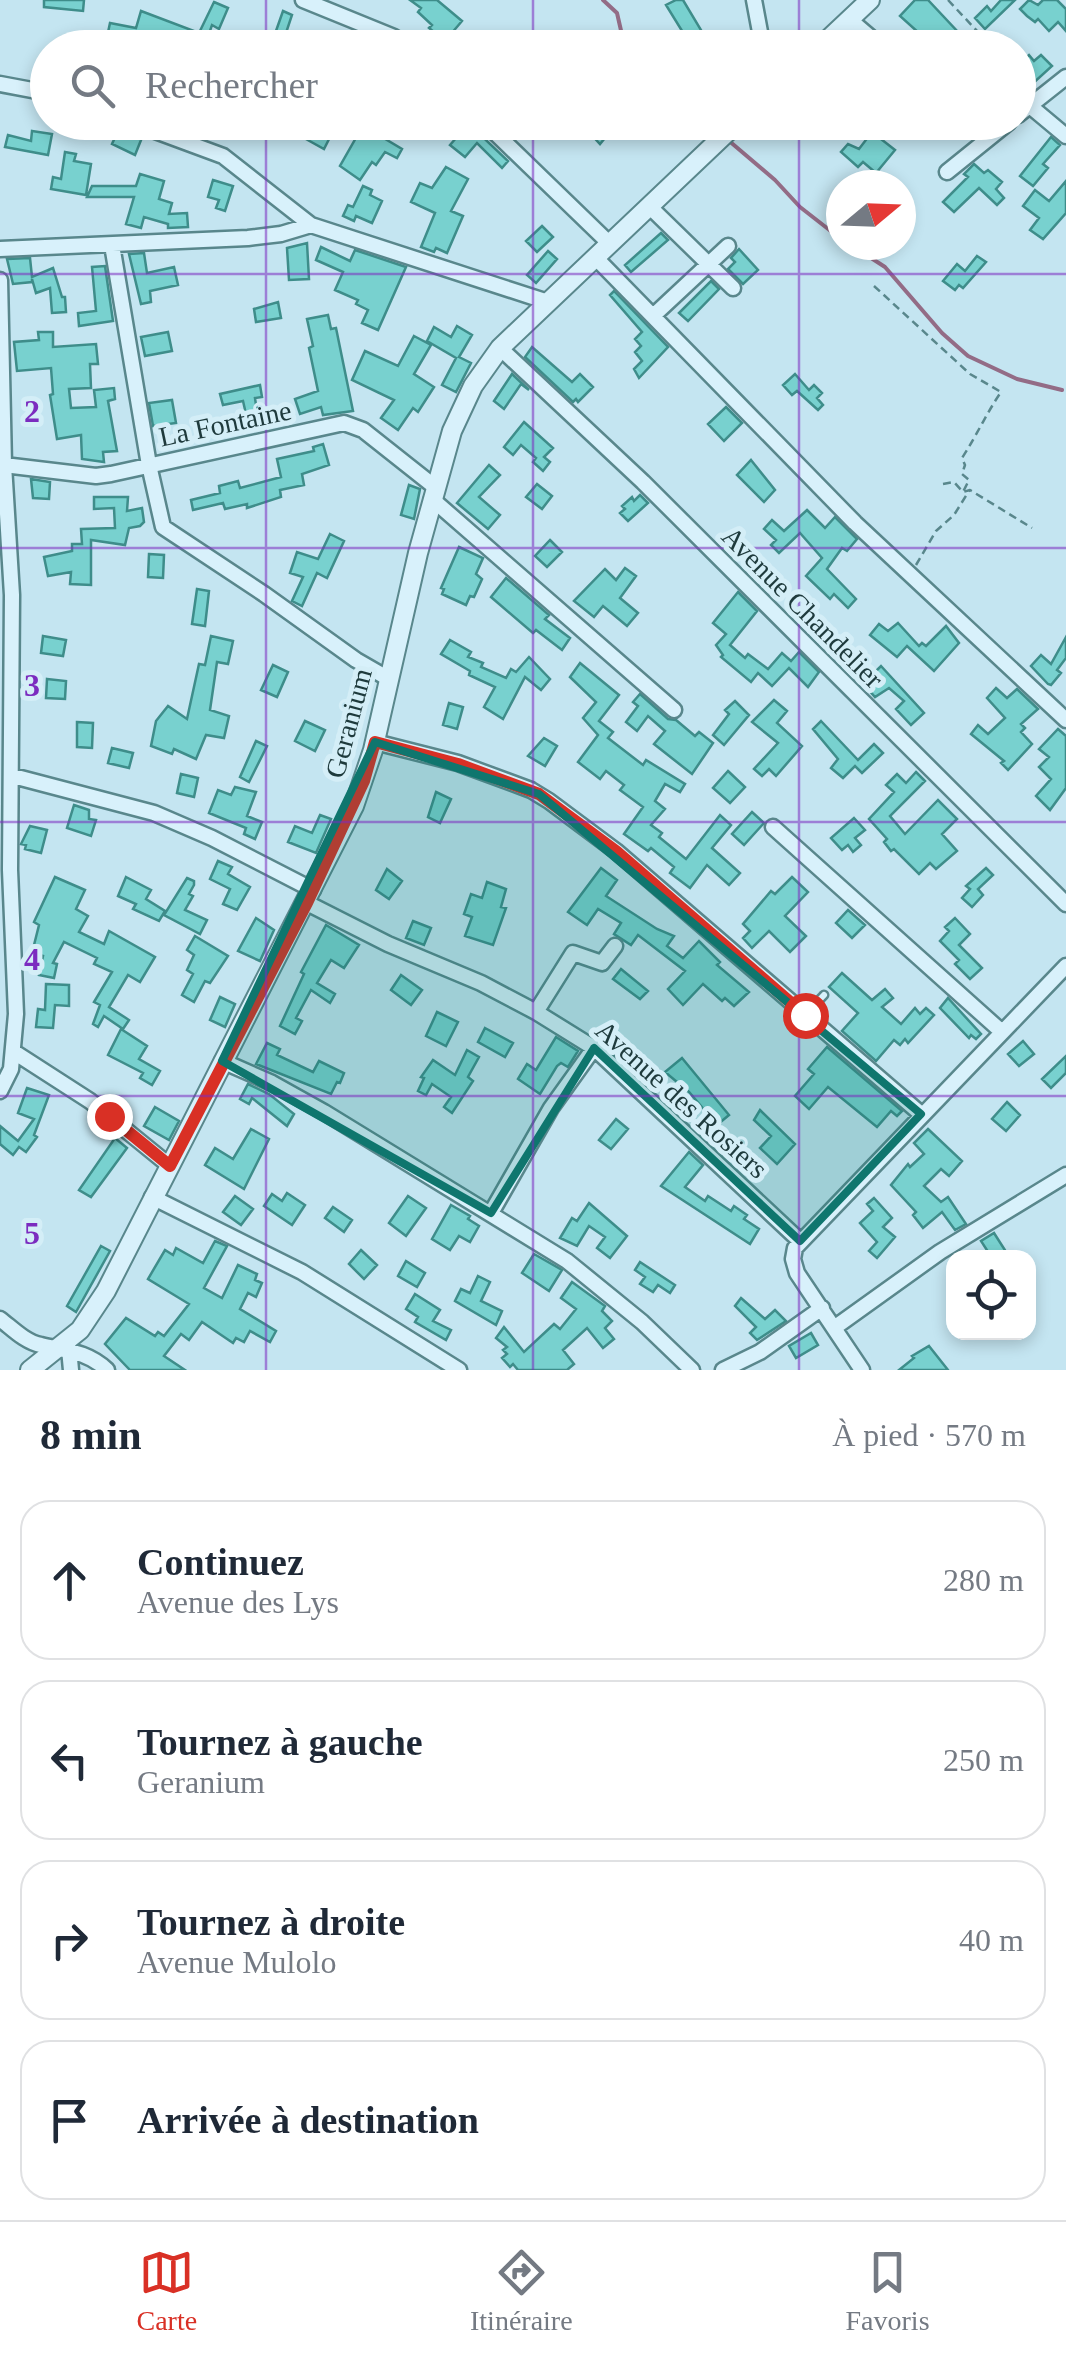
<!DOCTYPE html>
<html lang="fr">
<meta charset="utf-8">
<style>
:root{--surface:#fff;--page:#f2f2f3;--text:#1f2937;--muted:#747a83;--line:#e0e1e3;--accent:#d93025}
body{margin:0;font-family:"Times New Roman",serif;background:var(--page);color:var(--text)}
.controls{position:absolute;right:30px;bottom:30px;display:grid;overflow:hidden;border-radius:20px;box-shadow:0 5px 15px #0003}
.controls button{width:90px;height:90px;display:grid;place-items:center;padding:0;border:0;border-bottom:2px solid var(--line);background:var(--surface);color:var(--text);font:50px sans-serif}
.compass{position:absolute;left:826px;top:170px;width:90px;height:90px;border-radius:50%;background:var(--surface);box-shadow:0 5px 15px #0003;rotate:71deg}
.stop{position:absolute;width:30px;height:30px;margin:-22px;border:8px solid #d93025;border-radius:50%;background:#fff}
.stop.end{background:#d93025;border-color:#fff;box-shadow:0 2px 10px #0008}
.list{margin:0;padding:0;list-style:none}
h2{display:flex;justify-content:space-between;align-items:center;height:130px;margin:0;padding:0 40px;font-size:42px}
h2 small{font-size:32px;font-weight:400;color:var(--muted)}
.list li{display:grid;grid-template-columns:65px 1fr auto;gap:30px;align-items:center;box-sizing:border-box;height:160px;margin:0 20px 20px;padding:0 20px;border:2px solid var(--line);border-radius:30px}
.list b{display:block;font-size:38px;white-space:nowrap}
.list p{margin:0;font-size:32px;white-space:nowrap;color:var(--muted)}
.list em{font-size:32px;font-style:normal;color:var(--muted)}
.icon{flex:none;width:55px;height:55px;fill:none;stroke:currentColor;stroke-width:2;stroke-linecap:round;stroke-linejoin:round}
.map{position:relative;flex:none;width:1066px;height:1370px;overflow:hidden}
.search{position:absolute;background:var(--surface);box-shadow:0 5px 15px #0003;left:30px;right:30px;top:30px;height:110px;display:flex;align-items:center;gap:25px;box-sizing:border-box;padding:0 35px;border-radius:55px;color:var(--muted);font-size:38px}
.sheet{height:850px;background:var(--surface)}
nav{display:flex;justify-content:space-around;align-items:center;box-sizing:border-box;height:140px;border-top:2px solid var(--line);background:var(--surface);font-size:28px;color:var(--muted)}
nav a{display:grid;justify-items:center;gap:5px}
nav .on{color:var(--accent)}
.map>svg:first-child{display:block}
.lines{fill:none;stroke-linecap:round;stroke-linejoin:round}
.stream{stroke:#936c86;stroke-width:4}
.building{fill:#78d1cf;stroke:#3e8d8a;stroke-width:2.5}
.service-casing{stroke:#59878c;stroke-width:11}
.minor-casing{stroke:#59878c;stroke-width:19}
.tertiary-casing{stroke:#59878c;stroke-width:22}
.path{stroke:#59878c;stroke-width:2.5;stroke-dasharray:8 5;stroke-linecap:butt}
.service{stroke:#d8f1fb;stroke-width:6}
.minor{stroke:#d8f1fb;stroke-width:14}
.tertiary{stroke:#d8f1fb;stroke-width:18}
.route{stroke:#d93025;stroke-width:12}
.marked{fill:#0f766e;fill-opacity:0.2;stroke:#0f766e;stroke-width:8;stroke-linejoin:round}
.grid{fill:none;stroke:#7b2cbf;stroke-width:2.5;stroke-opacity:0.55}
.labels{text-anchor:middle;stroke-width:10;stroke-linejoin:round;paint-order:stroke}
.street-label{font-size:28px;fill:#1e3a3c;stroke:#d4eef7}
.grid-label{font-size:32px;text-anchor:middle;font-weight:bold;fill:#7b2cbf;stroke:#d4eef7;stroke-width:10;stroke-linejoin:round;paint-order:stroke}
</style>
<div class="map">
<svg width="1066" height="1370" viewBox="0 0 1066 1370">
<rect width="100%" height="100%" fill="#c4e5f1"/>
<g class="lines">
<!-- stream -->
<path class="stream" d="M603,0L617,13L625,48
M711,122L718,130
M728,140L775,180L800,207L841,239
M851,245L885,267L942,333L968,356L1017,379L1062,390"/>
</g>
<!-- building -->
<path class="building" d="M44,0H84L83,11L44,7Z
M410,0H437L462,21L445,41L429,28L432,25L418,12L421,8Z
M676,0H683L701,30L687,39L666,5Z
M915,0H928L973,48H938L920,34L900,16Z
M1001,0H1015L985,29L975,18L987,6L991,11Z
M1029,0L1038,5L1043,0H1057L1066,9V31L1058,22L1049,31L1038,19L1035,22L1027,16L1020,9Z
M214,2L228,8L219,29L212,25L204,48H145L107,37L110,23L136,28L141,11L199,33Z
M283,11L292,15L281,48H270Z
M1029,55L1034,61L1041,55L1052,66L1018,97V65Z
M291,122L329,139L324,149L288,129Z
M365,122H384L377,134L402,149L397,158L385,152L376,165L372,162L360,180L340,166Z
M452,122H467L508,161L502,168L477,143L465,157L450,145L462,131Z
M600,122H618L600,144L589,132Z
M119,129L141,140L135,155L112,144Z
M32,131L52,134L48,155L5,147L8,135L31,141Z
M872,132L895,150L876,173L863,162L858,167L841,152L848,144L859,149Z
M1051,137L1060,145L1043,164L1048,168L1033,186L1020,176Z
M65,152L76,154L74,161L91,164L86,195L51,189L53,177L61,179Z
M974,164L984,173L988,170L1002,182L996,189L1004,198L997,205L979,188L954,212L943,202L968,177L964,174Z
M446,167L468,179L451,211L463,216L447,253L436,248L434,252L421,247L435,213L411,202L420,183L432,188Z
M140,174L164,181L159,199L172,203L169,214L187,213L188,227L168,228V224L144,217L141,228L126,224L134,197H87L92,186H136Z
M213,180L233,186L225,211L216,208L219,200L208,197Z
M1066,181V213L1043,239L1030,230L1039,218L1023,206L1035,190L1049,201Z
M363,186L372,190L370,195L382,201L372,223L356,216L354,221L343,216L348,205L353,207Z
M542,226L553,237L537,252L526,241Z
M661,233L668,240L631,272L625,265Z
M307,243L309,279L289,280L287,248Z
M321,247L350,261L355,250L406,267L378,330L362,323L368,310L356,304L358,300L335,290L343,272L316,260Z
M739,249L758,270L743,284L728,269L735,262L731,258Z
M548,251L557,259L536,283L527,275Z
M144,253L147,273L174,267L178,285L150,291L151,302L141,304L129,254Z
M977,256L986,262L963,288L959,285L955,290L943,281L957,264L965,271Z
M30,258L32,277L53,268L62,297H65L66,312L52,313L50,288L36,293L32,279V282L13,284L7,259Z
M105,266L113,321L79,326L78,313L96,311L92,267Z
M711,281L719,289L688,321L679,313Z
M614,291L668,347L639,378L634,369L642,361L635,352L641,346L635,339L642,332L610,295Z
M278,302L281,318L256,322L254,309Z
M328,315L331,329L336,328L353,411L323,415L321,407L300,414L295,399L318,391L309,348L313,346L307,319Z
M457,326L472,335L459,357L471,363L456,392L442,385L456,358L427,341L434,327L451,337Z
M38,332H53V347L96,344L98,364H90L91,388L69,389L71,408L96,407L94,390L114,388L115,399L108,401L117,451L103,452L104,462L82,459L81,435L57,439L50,395L53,394L51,368L17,371L14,342L39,340Z
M168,332L172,351L145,356L141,337Z
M414,336L431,345L414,374L434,387L418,412L413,408L398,430L381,418L394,400L352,380L365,351L398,366Z
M532,347L572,382L580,374L593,387L578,402L576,399L573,402L525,357Z
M512,374L529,390L521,384L504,409L494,401Z
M795,374L809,390L814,385L822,393L817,398L823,405L818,410L797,391L792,395L783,385Z
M260,385L262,397L255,398L257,412L246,414L243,401L223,405L220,394Z
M172,400L176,423L153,426L149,403Z
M726,407L742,423L724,441L708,424Z
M524,422L553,448L544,457L550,462L543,471L533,462L536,458L521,445L513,455L504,447Z
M323,444L329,465L302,474L304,485L280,490L281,497L247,508V504L225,509L223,503L193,510L191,500L220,493L219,486L238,481L240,488L281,477L277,459L314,451L313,447Z
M751,460L775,490L764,502L737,475Z
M489,465L500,475L479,497L500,515L488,529L457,503Z
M31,479L50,482L49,499L33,498Z
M537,484L552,496L542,509L526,497Z
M409,485L420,489L414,519L401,515Z
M640,495L648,503L628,521L620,513L625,509L622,506L632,497L634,501Z
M94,497H128L127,511L142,508L144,522L140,526L129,528L125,545L91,540V585L70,584L71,572L48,576L44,557L72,551V544H82L81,529L115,528L114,508L94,509Z
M807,510L825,528L835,517L857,539L847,551L842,548L827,569L856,599L848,608L834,594L830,599L806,576L822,558L800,533L779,553L771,545L776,540L764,529L772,520L784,531Z
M330,534L344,541L327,578L317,573L302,606L292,601L303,577L290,573L297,552L318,559Z
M550,540L562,552L547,567L535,556Z
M459,547L483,558L476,574L482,579L474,597L470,596L466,605L442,594L444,589L441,588Z
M149,554L164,555L163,578L148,577Z
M625,568L636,576L620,598L638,613L627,626L603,606L594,617L574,601L605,569L616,580Z
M506,578L549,615L545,619L570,638L562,650L536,630L533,633L491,597Z
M197,589L209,591L205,626L192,624Z
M738,592L757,611L730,645L745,658L748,654L768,669L782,653L791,661L799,652L819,672L808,687L789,668L772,686L758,673L751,682L721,657L723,655L716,645L726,634L713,623Z
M898,623L919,646L922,643L926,646L946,626L959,643L934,671L907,646L897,657L870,635L879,624L888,631Z
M43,636L66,640L63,656L41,653Z
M211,636L233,641L228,664L217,662L210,710L229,716L224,738L206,735L196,759L174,749L172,754L151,746L156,721L168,706L187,719L199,664L205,665Z
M1066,637V658L1057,670L1061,673L1051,685L1048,684L1031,666L1041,655L1051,664Z
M450,640L471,652L468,657L483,663L481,667L506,678L511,669L516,672L529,657L550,679L541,690L525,677L503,719L484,707L495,687L469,675L470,671L441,654Z
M580,663L619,695L599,721L613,732L608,738L643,765L646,760L685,784L680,792L665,784L655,801L665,809L651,825L662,833L659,837L686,859L720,815L731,825L712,848L740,873L729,885L707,865L690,888L670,873L674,867L651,848L648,851L624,834L643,807L620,790L624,785L606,771L600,779L578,762L598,735L583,718L596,702L570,677Z
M273,665L288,672L277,697L261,690Z
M881,666L924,713L911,725L896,709L904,701L889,688L875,697L867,688L878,678L873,674Z
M47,679L66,681L65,699L46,698Z
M996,688L1007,698L1017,689L1038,709L1021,724L1025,728L1021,732L1032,744L1008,770L1001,763L1004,761L971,734L978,725L988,734L1005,718L987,698Z
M640,694L668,719L676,720L695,736L699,732L713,743L692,774L654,744L665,731L648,716L637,731L626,722L638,706L633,702Z
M774,700L787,711L777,723L802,746L776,776L769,769L762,776L754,769L778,743L752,722Z
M735,701L749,715L724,745L713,735L729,714L725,710Z
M449,703L463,707L457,729L443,725Z
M305,721L325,730L315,751L295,741Z
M821,721L858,760L874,744L883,753L862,773L855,766L843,778L831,768L838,759L813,729Z
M77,722L93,723L92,748L77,747Z
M1058,729L1066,736V788L1050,810L1036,796L1051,779L1039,767L1049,757L1039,749Z
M544,738L557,746L545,766L528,756Z
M256,741L267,746L249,782L240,777Z
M112,748L133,753L129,768L108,763Z
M728,771L745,787L730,803L713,788Z
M916,772L925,781L890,816L905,834L938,800L957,819L942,834L957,851L936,869L930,863L919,874L894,849L891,851L884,842L887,839L869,819L894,792L886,785L897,774L906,783Z
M181,774L198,778L194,797L177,793Z
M235,787L256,792L247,816L262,822L255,839L244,834L246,828L209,813L218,790L231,795Z
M436,792L451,799L440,823L428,817Z
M74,805L89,810V819L96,820L91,836L67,828Z
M752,812L764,823L744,845L732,834Z
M320,815L331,819L316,853L288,842L295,826L312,833Z
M854,818L865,830L855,838L861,845L853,852L848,845L842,850L831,838Z
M30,826L47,830L41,853L25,849L26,845L21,844Z
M218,861L232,867L228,874L250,887L237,910L223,904L230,889L210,879Z
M601,868L617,880L606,896L657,929L674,936L667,946L683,958L699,941L720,962L717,965L749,992L734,1006L725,998L722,1001L703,984L683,1005L668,989L685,971L638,935L631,945L614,934L621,923L598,909L587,925L568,912Z
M986,868L993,875L978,889L983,895L972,907L962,898L970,889L966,886Z
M387,869L402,881L389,899L376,890Z
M55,877L85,890L76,909L88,916L79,932L104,944L109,931L155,957L140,982L128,975L109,1007L129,1020L123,1029L104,1016L98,1027L93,1024L100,1005L94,1002L112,972L94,964L97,958L64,942L53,963L57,964L54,978L39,975L43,956L32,953L39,925L34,922Z
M126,877L151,890L146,899L165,911L159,921L133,909L136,904L118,896Z
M792,877L808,892L785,916L806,936L790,952L769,931L752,948L743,938L750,931L743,924L771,891L775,894Z
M187,878L194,881V885L189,894L193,896L185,910L207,920L200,934L164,915Z
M487,882L506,889L501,907L506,908L493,945L465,936L472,917L464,914L471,894L482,898Z
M848,910L865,925L852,938L836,923Z
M256,918L274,930L260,961L238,951Z
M955,918L970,934L959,945L982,968L970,979L955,964L959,960L940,941L949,931L945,927Z
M413,921L431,928L424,945L406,938Z
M326,925L359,945L344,968L331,960L317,983L335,994L330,1003L311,990L296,1018L302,1021L295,1034L280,1026L304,974L301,972Z
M195,936L228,956L210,983L205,981L194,1002L182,995L193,974L187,970L194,955L187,950Z
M621,969L648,991L640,999L613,979Z
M842,973L872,1000L885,989L893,998L882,1007L901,1024L915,1008L920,1014L926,1008L934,1015L908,1043L905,1039L900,1045L894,1040L876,1061L842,1031L858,1013L829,987Z
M401,975L422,990L411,1005L391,990Z
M46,984L69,985V1006L55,1005L53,1028L36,1027L38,1009L45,1010Z
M220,997L235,1004L225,1027L210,1020Z
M948,998L981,1034L976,1039L971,1035L969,1038L940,1008Z
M437,1012L458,1022L446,1046L426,1036Z
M485,1028L513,1043L505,1057L478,1042Z
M121,1029L147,1046L139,1059L160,1071L152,1085L140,1078L143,1073L108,1055Z
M556,1037L578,1051L568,1067L561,1063L557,1066L540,1094L518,1079L527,1064L536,1070Z
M1023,1041L1034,1054L1019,1066L1008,1054Z
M267,1043L280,1049L277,1055L313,1072L319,1061L344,1073L340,1083L337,1082L331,1094L256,1064Z
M827,1047L902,1111L897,1116L891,1111L877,1127L828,1087L809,1109L795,1096L814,1074L808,1069Z
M467,1050L479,1057L468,1077L473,1081L452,1113L444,1107L451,1097L432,1084L426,1095L418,1091L424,1078L421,1077L433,1060L455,1075Z
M1066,1056V1073L1051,1088L1042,1079Z
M682,1058L729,1115L717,1125L689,1092L665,1072Z
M248,1084L269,1094L294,1114L287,1126L252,1098L249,1104L240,1099Z
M27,1088L49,1095L34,1135L37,1137L26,1152L19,1147L13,1155L0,1144V1126L18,1141L34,1119L18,1113Z
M1007,1102L1020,1115L1006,1131L992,1119Z
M155,1107L179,1121L169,1140L144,1126Z
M760,1110L795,1144L777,1164L760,1148L771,1136L754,1120Z
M616,1119L628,1129L611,1149L599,1140Z
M251,1129L269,1139L244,1189L205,1165L215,1148L233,1159Z
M928,1129L962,1161L949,1176L941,1169L924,1186L941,1202L948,1197L966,1224L955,1230L942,1212L923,1228L913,1215L916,1212L891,1185L908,1164L910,1167L924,1154L914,1143Z
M115,1138L127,1148L91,1197L79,1190Z
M689,1152L703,1165L685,1187L705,1201L708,1196L731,1211L734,1206L747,1215L744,1219L759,1229L750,1244L661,1186Z
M287,1193L305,1205L292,1225L264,1206L272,1194L282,1201Z
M235,1196L253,1209L241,1225L223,1212Z
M408,1196L426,1208L406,1236L389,1223Z
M874,1198L892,1218L883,1227L895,1237L877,1258L869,1251L877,1242L860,1223L873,1211L867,1204Z
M589,1203L627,1236L610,1258L597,1248L605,1237L589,1226L577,1246L560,1238L572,1218L577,1221Z
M451,1205L470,1216L468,1219L479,1226L470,1242L459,1236L450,1250L432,1239Z
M333,1207L352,1220L344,1232L325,1218Z
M994,1233L1010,1258H992L981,1241Z
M215,1241L227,1246L204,1288L222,1298L238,1265L257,1274L255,1280L262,1283L256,1297L248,1293L240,1309L276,1331L270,1342L250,1331L244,1342L236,1338L233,1343L202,1322L189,1340L181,1334L164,1356L185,1370H130L105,1344L126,1318L155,1336L158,1332L164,1336L189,1304L148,1279L165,1250L173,1255L176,1248L203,1263Z
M101,1246L110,1251L76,1312L67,1306Z
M361,1250L377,1265L364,1279L349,1264Z
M534,1254L562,1270L549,1291L522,1273Z
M406,1261L425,1273L417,1287L398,1276Z
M640,1262L675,1285L670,1293L658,1285L653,1292L640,1284L645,1277L635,1270Z
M478,1276L490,1282L481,1301L502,1311L496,1325L455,1301L461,1289L470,1293Z
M572,1282L605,1306L602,1311L612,1321L605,1328L614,1339L603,1348L587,1328L563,1350L574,1364L567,1370H518L513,1364L510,1367L502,1358L507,1354L503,1350L507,1347L496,1338L504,1327L524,1352L554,1324L560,1329L576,1309L561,1298Z
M415,1294L440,1310L433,1321L451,1330L446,1340L415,1322L418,1317L406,1309Z
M741,1298L765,1319L775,1310L786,1321L757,1340L750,1333L756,1327L735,1306Z
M811,1333L818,1345L796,1358L789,1346Z
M929,1346L948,1370H899L914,1358L912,1356Z"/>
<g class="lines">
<!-- service casing -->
<g class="service-casing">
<path id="service" d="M806,1014L824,995"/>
</g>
<!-- minor casing -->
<g class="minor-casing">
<path id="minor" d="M303,0L394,37L407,48
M754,0L763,48
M849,19L883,48
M0,84L48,93
M1030,106L1066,136
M1018,115L1066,77
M131,122L223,156L311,225L548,302
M484,122L610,244
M947,172L1009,122
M649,206L733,288
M112,245L149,465L163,527L264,594L356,660L389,679
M0,249L248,238L281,234L311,225
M596,258L855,523L1066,720
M0,280L4,465L12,595L10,870L16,1014L11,1069L0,1091
M653,316L728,246
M500,348L643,482L1066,904
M4,465L96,476L111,474L344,423L363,430L435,487
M432,499L674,710
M375,742L458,763L531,790L549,801L616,851L921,1114
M13,776L154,813L212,838L313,890
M773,827L1002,1032
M307,903L388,944L481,983L536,1012L594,1048L800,1241
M536,1012L573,953L602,963L615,946
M14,1052L90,1101L170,1166
M222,1061L272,1083L324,1112L567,1261L642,1322L692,1370
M152,1197L302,1272L459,1370
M491,1213L551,1108L594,1048
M0,1319C12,1328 25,1342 41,1345C66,1351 87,1351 107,1370
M834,1328L940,1252L1066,1175
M69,1349L71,1370
M723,1370L760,1352L822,1308
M862,1370L797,1273L793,1259L795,1248L1066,966"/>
</g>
<!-- tertiary casing -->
<g class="tertiary-casing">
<path id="tertiary" d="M819,48L870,0
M30,1370L80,1330L106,1291L354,806L373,750L418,553L452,431L473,386L500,348L738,122"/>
</g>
<!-- path -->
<path class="path" d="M948,0L993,48
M1018,74L1031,87
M874,286L970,374L1001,392C986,414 977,435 962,458L965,465L962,474L969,480L963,492
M943,484L954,482L963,492L970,490L1032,528
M916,565L936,531L954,515L969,491"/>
<!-- service -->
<use href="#service" class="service"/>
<!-- minor -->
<use href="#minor" class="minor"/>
<!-- tertiary -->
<use href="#tertiary" class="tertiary"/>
</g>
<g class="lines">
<!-- route -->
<path class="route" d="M109,1116L170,1166L307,903L364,781L375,742L458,764L539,794L616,851L805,1015"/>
</g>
<!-- marked area -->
<path class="marked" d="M375,742L539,794L921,1114L800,1241L594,1048L491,1213L222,1061Z"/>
<!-- grid -->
<path class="grid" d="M266,0V48M533,0V48M799,0V48M266,122V1370M533,122V1370M799,122V1370M0,274H1066M0,548H1066M0,822H1066M0,1096H1066"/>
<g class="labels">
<!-- street labels -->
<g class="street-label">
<text transform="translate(225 423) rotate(-12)" y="10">La Fontaine</text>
<text transform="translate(803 607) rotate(45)" y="10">Avenue Chandelier</text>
<text transform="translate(348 723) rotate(-75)" y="10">Geranium</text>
<text transform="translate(682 1099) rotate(42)" y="10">Avenue des Rosiers</text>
</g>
</g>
<g class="grid-label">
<text x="32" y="422">2</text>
<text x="32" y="696">3</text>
<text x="32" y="970">4</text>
<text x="32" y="1244">5</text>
</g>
</svg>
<div class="controls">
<button><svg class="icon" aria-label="locate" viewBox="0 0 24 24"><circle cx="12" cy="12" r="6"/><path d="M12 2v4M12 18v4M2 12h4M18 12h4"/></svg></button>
</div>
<svg class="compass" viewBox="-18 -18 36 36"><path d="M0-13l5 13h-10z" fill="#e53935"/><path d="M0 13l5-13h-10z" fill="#747a83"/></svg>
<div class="stop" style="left:805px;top:1015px"></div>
<div class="stop end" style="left:109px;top:1116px"></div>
<div class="search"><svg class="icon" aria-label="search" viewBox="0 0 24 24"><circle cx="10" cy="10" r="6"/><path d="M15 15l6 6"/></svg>Rechercher</div>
</div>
<section class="sheet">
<h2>8 min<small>À pied · 570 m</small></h2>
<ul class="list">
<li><svg class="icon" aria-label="ahead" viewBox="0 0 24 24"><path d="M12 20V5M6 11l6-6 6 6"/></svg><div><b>Continuez</b><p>Avenue des Lys</p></div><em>280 m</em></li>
<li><svg class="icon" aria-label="left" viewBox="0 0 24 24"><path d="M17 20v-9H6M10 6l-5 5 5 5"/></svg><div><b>Tournez à gauche</b><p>Geranium</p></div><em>250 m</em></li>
<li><svg class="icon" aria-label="right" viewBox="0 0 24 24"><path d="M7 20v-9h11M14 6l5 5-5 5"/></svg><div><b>Tournez à droite</b><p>Avenue Mulolo</p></div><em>40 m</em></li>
<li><svg class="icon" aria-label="arrive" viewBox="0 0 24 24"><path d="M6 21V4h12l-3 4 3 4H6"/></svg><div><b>Arrivée à destination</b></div></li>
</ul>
</section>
<nav>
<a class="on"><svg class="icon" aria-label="map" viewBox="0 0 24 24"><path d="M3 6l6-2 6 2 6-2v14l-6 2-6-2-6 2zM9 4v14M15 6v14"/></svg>Carte</a>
<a><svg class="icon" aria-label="directions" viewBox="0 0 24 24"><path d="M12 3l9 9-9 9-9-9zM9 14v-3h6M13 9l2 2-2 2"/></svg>Itinéraire</a>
<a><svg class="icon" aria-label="saved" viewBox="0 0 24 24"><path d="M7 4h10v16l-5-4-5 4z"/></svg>Favoris</a>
</nav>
